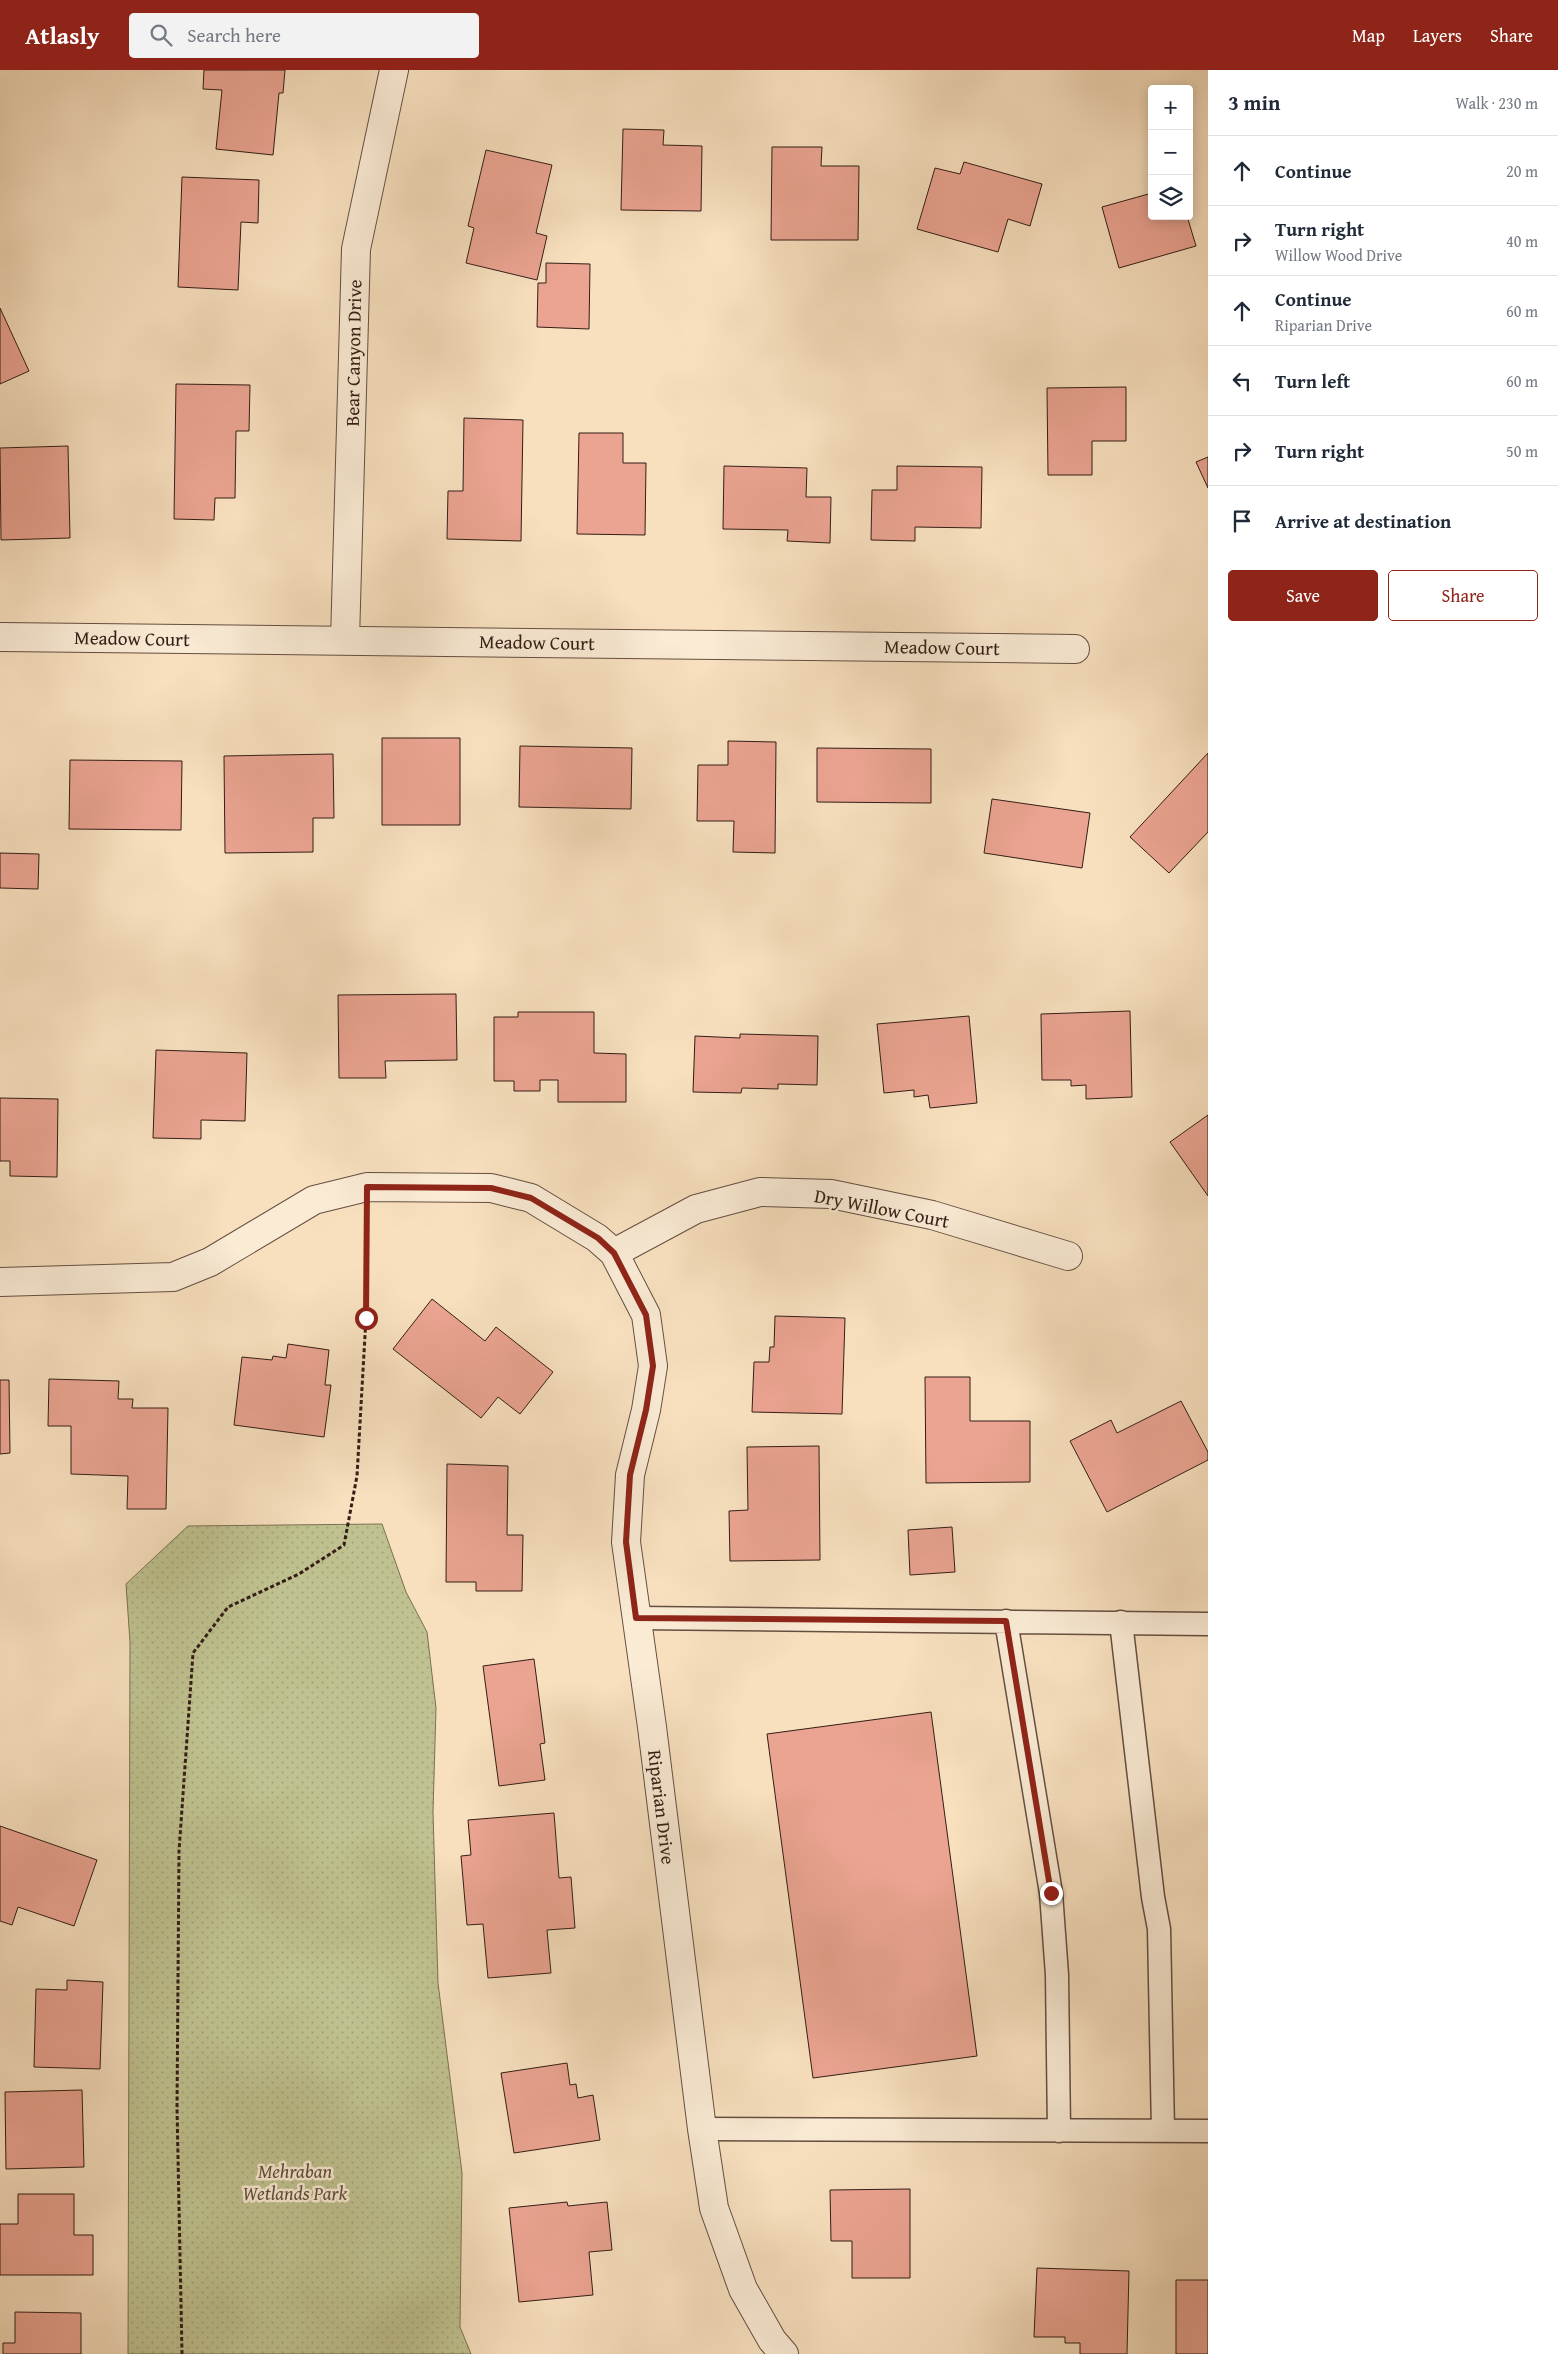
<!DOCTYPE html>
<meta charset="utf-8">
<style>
:root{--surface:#fff;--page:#f2f2f3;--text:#1f2937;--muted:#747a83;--line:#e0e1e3;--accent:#8f2418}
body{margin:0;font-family:"Gentium Book Plus",serif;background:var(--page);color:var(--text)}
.controls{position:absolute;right:15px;top:15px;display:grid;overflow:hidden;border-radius:5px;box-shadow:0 2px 12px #0003}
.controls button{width:45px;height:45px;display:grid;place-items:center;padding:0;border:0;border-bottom:1px solid var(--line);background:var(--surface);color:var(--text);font:25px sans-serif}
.stop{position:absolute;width:15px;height:15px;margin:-11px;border:4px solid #8f2418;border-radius:50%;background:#fff}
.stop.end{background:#8f2418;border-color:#fff;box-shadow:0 1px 5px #0008}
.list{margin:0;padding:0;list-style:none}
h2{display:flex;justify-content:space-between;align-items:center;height:65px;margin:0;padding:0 20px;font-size:21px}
h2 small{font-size:16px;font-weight:400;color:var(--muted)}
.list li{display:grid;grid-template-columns:32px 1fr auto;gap:15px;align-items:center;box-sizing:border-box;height:70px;padding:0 20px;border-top:1px solid var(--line)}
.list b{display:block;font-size:19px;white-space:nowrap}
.list p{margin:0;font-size:16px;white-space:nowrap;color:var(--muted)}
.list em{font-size:16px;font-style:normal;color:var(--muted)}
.actions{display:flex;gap:10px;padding:15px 20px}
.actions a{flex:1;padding:11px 0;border:1px solid var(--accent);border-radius:5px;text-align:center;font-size:18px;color:var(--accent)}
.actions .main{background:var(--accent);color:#fff}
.icon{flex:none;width:28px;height:28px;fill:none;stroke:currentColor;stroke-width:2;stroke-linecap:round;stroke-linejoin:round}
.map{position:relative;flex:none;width:1208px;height:2284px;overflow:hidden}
header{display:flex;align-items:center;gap:30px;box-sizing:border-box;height:70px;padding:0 25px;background:var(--accent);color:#fff}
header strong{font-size:24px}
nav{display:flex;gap:28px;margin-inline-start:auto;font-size:18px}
.search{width:350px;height:45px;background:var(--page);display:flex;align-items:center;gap:12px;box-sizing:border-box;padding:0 18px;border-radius:5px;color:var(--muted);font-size:19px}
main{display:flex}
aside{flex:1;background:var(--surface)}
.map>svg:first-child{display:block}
.park{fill:url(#park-dots);stroke:#797052}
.building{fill:#eba492;stroke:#331d15}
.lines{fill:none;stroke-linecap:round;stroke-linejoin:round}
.lane-casing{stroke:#644e40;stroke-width:25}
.street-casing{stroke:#644e40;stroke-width:30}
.path{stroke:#331d15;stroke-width:3;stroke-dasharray:4 2.5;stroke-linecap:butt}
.lane{stroke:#faebd5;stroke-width:22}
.street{stroke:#faebd5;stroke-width:28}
.route{stroke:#8f2418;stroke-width:6}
.labels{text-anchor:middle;stroke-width:5;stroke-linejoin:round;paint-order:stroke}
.street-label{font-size:19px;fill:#331d15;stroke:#faebd5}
.park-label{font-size:19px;font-style:italic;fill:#5d4f3a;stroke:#faebd5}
</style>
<header>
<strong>Atlasly</strong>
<div class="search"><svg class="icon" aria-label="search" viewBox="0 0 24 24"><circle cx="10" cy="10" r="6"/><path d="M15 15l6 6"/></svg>Search here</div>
<nav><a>Map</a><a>Layers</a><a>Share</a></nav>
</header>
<main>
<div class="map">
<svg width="1208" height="2284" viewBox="0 0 1208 2284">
<defs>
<pattern id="park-dots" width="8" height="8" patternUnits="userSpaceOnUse" patternTransform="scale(1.25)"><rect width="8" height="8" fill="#bfc290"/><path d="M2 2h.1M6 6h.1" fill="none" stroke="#a5a67b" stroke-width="1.8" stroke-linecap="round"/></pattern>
</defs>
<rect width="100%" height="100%" fill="#f8e0bf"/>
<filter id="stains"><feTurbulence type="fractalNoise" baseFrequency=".004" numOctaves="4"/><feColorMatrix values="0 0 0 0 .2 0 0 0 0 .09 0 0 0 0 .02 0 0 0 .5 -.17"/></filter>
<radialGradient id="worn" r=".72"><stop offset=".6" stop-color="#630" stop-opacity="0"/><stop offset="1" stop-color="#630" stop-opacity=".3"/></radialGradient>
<!-- park -->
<path class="park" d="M382,1454L406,1522L427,1562L436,1638L433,1742L438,1913L462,2103L460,2257L471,2284H128L130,1572L126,1514L188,1456Z"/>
<!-- building -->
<path class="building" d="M204,0H285L283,23H279L273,85L216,79L222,20L203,19Z
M623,59L664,60L663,75L702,76L701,141L621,140Z
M772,77H822L821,96H859L858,170H771Z
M486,80L552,95L536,163L547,166L537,210L466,193L474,158L468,156Z
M964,92L1042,114L1030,156L1008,149L998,182L917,159L935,98L960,104Z
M182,107L259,110L258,153L241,152L238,220L178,217Z
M1152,123V146H1187L1196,176L1119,198L1102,137Z
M546,193L590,194L589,259L537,257L538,213H546Z
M0,238L29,301L0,314Z
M176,314L250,315L249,361H236L235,428H215L214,450L174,449Z
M1126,317V371H1092V405H1048L1047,318Z
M464,348L523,350L521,471L447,469L448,421H463Z
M579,363H623V393H646L645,465L577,464Z
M68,376L70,468L1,470L0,378Z
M1208,387V418L1196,392Z
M724,396L807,398L806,427H831L830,473L787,471L788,460L723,459Z
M897,396L982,397L981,458L915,457V471L871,470L872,420H897Z
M382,668H460V755H382Z
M728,671L776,672L775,783L733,782L734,751H697L698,695H728Z
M520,676L632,678L631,739L519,737Z
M817,678L931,679V733L817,732Z
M1208,683V762L1169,803L1130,767Z
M333,684L334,748H313V782L225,783L224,686Z
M70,690L182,691L181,760L69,759Z
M992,729L1090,743L1082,798L984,783Z
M0,783L39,784L38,819L0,818Z
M456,924L457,990L385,991L386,1008H339L338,925Z
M1130,941L1132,1027L1086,1029V1015L1071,1016V1010H1042L1041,944Z
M518,942H594V983L626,984V1032H558V1010H540V1021H514V1011H494V947H518Z
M969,946L977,1033L930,1038L928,1025L914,1027V1020L884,1023L877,954Z
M740,964L818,966L817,1015L778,1014V1019L742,1018L741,1023L693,1022L695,966L740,968Z
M156,980L247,983L245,1051L201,1050V1069L153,1068Z
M0,1028L58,1029L57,1107L10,1106V1091H0Z
M1208,1045V1126L1170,1072Z
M432,1229L485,1271L496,1257L553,1302L520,1344L498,1327L481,1348L393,1279Z
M775,1246L845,1248L842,1344L752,1342L754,1292H769L770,1277H774Z
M288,1274L329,1280L325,1315H331L324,1367L234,1355L242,1287L272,1290L273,1286L286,1288Z
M925,1307H970V1351H1030V1412L926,1413Z
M49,1309L119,1311L118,1329H133L132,1338H168L166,1439H127L128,1406L71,1404V1356H48Z
M0,1310H9L10,1383L0,1384Z
M1181,1331L1208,1382V1390L1107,1442L1070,1371L1111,1350L1117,1363Z
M819,1376L820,1490L730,1491L729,1441L748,1440L747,1377Z
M447,1394L508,1396L507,1465H523L522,1521H476V1512H446Z
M952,1457L955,1502L910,1505L908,1460Z
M534,1589L545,1673L540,1674L545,1710L499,1716L483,1596Z
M931,1642L977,1986L813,2008L767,1664Z
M554,1743L559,1808L571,1807L575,1858L547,1860L551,1903L488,1908L483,1854L467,1855L461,1786L471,1785L468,1750Z
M0,1756L97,1790L74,1856L18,1837L12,1855L0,1851Z
M67,1910L103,1912L100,1999L34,1997L36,1919L67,1920Z
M567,1993L570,2015L576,2014L578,2028L593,2025L600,2070L514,2083L501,2003Z
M82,2020L84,2097L6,2099L5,2022Z
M910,2119V2208H852V2171H831L830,2120Z
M18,2124H74V2165H93V2205H0V2154H18Z
M567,2132L568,2136L607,2132L612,2180L589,2182L593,2225L519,2232L509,2138Z
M1037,2198L1129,2201L1127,2284H1080V2273H1065V2267H1034Z
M1176,2210H1208V2284H1176Z
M15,2242L81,2243V2284H3V2273H15Z"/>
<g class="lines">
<!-- lane casing -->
<g class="lane-casing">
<path id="lane" d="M636,1548L1208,1554
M1006,1551L1051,1823L1057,1905L1059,2061
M1121,1552L1153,1827L1159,1859L1163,2061
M702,2059L1208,2061"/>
</g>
<!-- street casing -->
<g class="street-casing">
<path id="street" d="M0,567L1075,579
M345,570L356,179L394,0
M614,1183L696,1139L760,1122L831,1124L932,1145L1068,1186
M0,1212L173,1207L210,1192L314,1130L367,1117L491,1118L531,1128L597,1168L614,1183L646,1245L653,1296L646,1340L630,1405L626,1472L652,1657L702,2059L714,2138L743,2219L772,2270L784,2284"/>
</g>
<!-- path -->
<path class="path" d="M182,2284L177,2038L179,1781L193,1583L228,1537L299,1504L344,1475L357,1406L366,1248L367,1153"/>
<!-- lane -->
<use href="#lane" class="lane"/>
<!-- street -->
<use href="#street" class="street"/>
</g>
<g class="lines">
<!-- route -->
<path class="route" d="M366,1248L367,1117L491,1118L531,1128L598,1168L614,1183L646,1245L653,1296L646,1340L630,1405L626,1472L636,1548L1006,1551L1051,1823"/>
</g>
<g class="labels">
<!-- street labels -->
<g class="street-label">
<text transform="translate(353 283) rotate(-89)" y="7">Bear Canyon Drive</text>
<text transform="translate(132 568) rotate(1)" y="7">Meadow Court</text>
<text transform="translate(537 572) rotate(1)" y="7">Meadow Court</text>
<text transform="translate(942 577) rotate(1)" y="7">Meadow Court</text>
<text transform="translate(882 1138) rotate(11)" y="7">Dry Willow Court</text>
<text transform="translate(662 1737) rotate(83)" y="7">Riparian Drive</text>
</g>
<!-- park labels -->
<g class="park-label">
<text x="295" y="2108">Mehraban<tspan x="295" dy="22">Wetlands Park</tspan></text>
</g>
</g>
<rect width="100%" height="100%" filter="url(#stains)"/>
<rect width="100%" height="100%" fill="url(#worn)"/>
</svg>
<div class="controls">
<button>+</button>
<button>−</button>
<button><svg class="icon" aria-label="layers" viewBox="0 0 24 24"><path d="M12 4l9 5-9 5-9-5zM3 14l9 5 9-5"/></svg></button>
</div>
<div class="stop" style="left:366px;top:1248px"></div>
<div class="stop end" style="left:1051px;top:1823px"></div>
</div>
<aside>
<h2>3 min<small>Walk · 230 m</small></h2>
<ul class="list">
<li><svg class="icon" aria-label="ahead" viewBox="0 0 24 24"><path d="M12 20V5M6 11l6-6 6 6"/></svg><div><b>Continue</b></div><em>20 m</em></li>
<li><svg class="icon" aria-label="right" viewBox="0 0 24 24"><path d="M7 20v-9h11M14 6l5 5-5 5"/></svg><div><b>Turn right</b><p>Willow Wood Drive</p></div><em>40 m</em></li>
<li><svg class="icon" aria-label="ahead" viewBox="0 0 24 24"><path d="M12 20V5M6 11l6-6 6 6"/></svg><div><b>Continue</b><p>Riparian Drive</p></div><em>60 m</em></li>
<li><svg class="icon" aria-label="left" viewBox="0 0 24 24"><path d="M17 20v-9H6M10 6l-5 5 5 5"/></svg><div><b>Turn left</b></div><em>60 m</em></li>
<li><svg class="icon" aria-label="right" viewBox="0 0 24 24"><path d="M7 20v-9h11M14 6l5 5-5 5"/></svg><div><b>Turn right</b></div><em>50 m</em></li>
<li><svg class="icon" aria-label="arrive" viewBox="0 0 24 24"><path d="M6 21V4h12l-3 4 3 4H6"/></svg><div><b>Arrive at destination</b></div></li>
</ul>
<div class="actions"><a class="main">Save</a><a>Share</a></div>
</aside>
</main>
